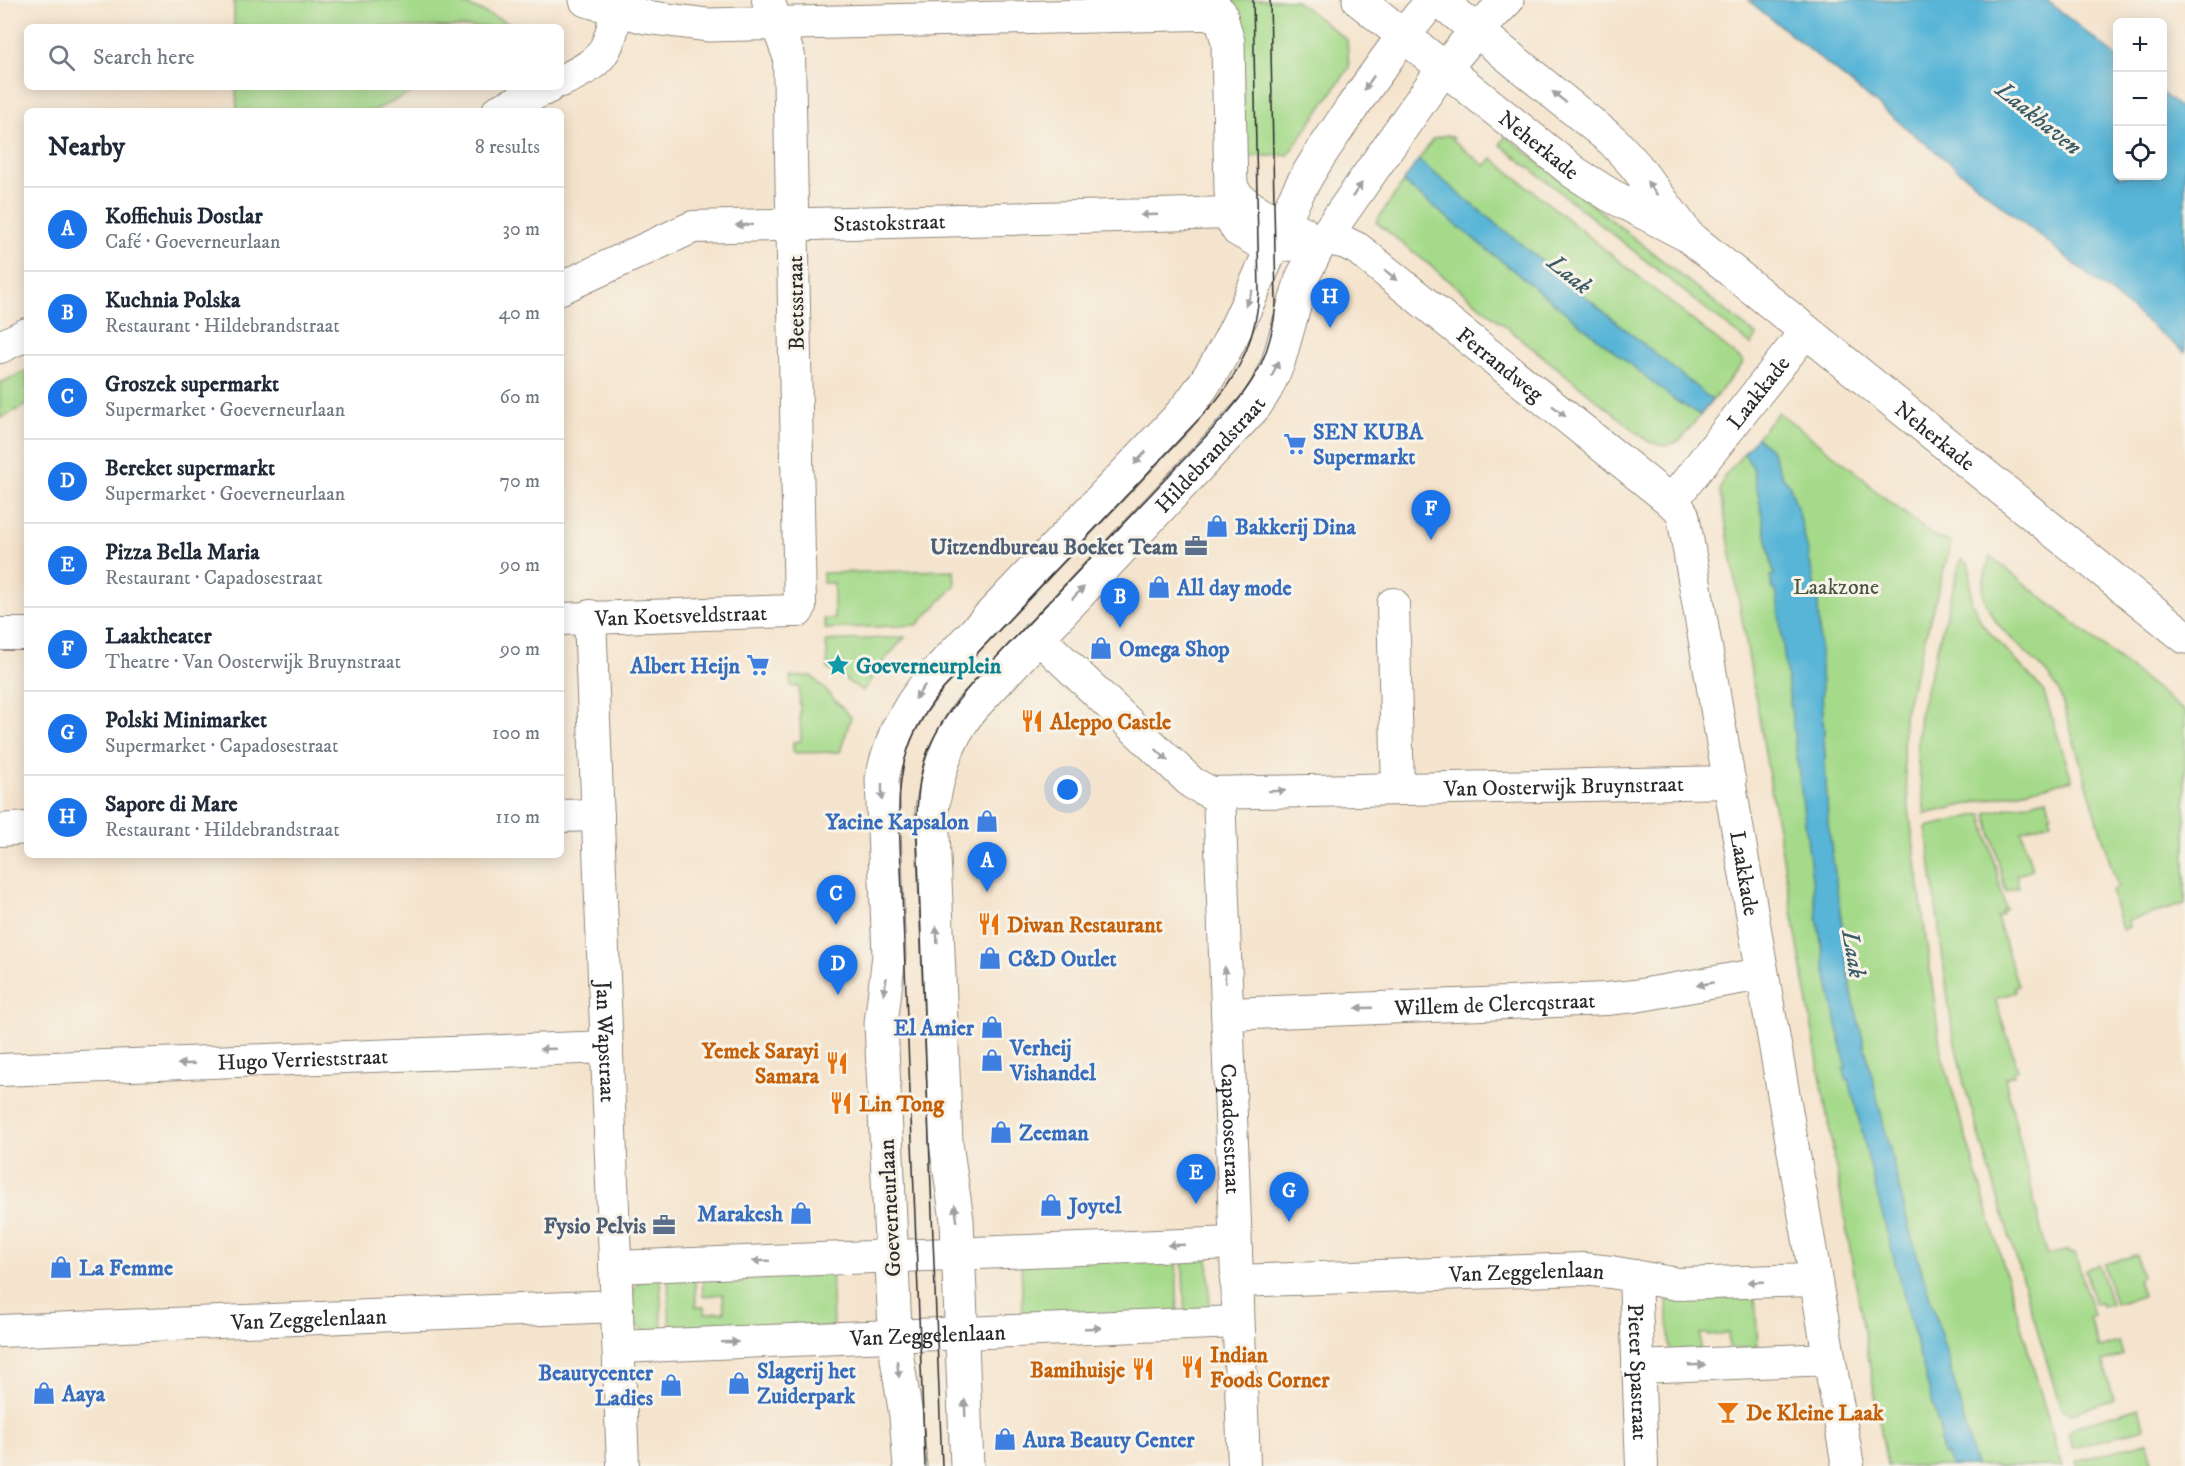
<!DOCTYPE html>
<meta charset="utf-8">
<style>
:root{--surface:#fff;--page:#f2f2f3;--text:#1f2937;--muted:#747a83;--line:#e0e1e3;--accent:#1a73e8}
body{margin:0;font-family:"IM FELL DW Pica",serif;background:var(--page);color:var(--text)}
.controls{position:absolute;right:18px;top:18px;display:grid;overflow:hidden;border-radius:9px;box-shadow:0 3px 15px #0003}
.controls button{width:54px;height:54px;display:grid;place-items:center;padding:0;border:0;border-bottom:2px solid var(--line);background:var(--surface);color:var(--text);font:30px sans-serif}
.you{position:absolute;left:1068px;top:790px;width:21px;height:21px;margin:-15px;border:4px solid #fff;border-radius:50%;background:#1a73e8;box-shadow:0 0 0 9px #1a73e833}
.badge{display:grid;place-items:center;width:39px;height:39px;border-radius:50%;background:var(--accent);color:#fff;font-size:20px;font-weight:700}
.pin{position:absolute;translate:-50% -50px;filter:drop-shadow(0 2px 3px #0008)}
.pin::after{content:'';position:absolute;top:32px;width:21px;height:18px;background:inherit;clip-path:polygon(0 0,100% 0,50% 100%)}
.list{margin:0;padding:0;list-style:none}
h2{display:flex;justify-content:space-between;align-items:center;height:78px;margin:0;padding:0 24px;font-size:26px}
h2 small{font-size:20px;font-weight:400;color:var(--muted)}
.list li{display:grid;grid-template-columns:39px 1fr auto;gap:18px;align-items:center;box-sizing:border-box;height:84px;padding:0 24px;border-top:2px solid var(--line)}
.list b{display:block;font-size:22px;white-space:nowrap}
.list p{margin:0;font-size:20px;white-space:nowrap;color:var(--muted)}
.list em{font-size:20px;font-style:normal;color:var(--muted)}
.icon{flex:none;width:33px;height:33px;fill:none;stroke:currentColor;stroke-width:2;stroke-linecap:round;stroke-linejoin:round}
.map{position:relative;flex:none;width:2185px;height:1466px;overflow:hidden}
.search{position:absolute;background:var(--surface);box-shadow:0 3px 15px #0003;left:24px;top:24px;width:540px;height:66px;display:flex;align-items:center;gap:15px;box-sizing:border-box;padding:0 21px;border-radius:9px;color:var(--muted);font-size:22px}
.panel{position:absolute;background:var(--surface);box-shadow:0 3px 15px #0003;left:24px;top:108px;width:540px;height:750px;border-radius:9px}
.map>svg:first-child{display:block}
.green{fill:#a5da8a;stroke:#68825a;stroke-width:1.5}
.water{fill:#59b5d7;stroke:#427081;stroke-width:1.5}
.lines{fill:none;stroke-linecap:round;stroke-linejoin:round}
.street-casing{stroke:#90887c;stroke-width:34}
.secondary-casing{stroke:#90887c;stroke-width:35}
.street{stroke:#fff;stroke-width:32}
.secondary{stroke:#fff;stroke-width:33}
.tram{stroke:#2b2b2b;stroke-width:1.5}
.oneway{fill:#a0a0a0}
.labels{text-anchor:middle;stroke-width:6;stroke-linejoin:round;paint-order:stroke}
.street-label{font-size:22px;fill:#2b2b2b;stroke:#f7f3e8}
.shop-label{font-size:22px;font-weight:bold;fill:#366cbe;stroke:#f7f3e8;text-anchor:start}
.service-label{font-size:22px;font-weight:bold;fill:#4e5e75;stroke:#f7f3e8;text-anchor:end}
.park-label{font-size:22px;fill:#4a5743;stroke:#f7f3e8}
.culture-label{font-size:22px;font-weight:bold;fill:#0d838f;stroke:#f7f3e8;text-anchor:start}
.food-label{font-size:22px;font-weight:bold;fill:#c56008;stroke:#f7f3e8;text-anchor:start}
.water-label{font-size:24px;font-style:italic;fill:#3b5b67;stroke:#f7f3e8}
</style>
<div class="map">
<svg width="2185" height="1466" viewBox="0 0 2185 1466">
<rect width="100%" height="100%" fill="#f7f3e8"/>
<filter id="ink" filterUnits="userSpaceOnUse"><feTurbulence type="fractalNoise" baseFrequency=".0167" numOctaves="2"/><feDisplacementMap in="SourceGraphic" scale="12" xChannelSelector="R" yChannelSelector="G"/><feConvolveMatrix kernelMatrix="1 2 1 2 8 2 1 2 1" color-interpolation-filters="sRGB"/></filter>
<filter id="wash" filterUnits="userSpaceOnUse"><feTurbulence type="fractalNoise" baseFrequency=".008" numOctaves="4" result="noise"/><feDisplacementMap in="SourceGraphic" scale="24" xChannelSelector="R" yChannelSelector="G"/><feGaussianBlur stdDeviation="1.35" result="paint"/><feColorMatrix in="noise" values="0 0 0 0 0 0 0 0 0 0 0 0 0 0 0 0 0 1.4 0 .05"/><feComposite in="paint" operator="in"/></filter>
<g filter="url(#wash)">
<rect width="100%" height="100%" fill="#f5e4cd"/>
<!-- green -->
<path class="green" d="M234,0H455L518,27H234Z
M1233,0H1295L1347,40L1349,68L1288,155L1244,157L1242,27Z
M236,87H423L373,111H237Z
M1446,135L1454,138L1453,140L1485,166L1492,158L1744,362L1679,441L1664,446L1649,442L1376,222L1433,139Z
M1506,136L1757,336L1751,345L1500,144Z
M27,370V405L0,418V383Z
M1778,412L1864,478L1871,487L1932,535L1951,543L1904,715L1903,753L1910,817L1941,1052L2062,1466H1887L1720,490L1724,477Z
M1990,556L2185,712V904L2128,921L2129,927L2122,930L2111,891L2118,888L2059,691C2040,654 1985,632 1983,587C1983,577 1988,566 1990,556Z
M1961,559L1968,564L1970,570L1971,600L1982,624L2043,690L2072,780L1925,814L1917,755L1920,712Z
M954,570L955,586L917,625L825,629L824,619H834V583H823V573Z
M905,637L882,663L863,691L828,669L826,641Z
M812,676L851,717L840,752L793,753V742L801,741L799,687L791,686L790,677Z
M2047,799L2051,814L2049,815L2051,822L2021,831L2032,869L2016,875L2019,887L2006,892L1986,813Z
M1982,814L2006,910L2002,911L2003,915L1997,917L2018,986L2014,988L2016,992L1995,999L2018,1069L2013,1071L2015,1075L2005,1078L2047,1255L2069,1250L2070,1254L2075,1253L2094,1315L2089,1317L2099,1348L2119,1342L2123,1355L2103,1362L2114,1399L2072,1413L2061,1409L1964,1084L1952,1029L1926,827Z
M1182,1253L1208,1255L1210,1314L1185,1316Z
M1176,1254L1178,1316L1023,1322L1021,1260Z
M2136,1255L2142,1277L2138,1279L2143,1296L2115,1304L2104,1264Z
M2099,1265L2111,1305L2102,1307L2101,1303L2095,1304L2085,1269Z
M831,1268L833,1327L670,1334L668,1275L695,1274L696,1307H704L705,1313L724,1312L723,1294L703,1296L702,1273Z
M660,1275L662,1335C639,1330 630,1327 631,1301C632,1295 633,1288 638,1283C642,1278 653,1277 660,1275Z
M1755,1295L1758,1347L1729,1349L1728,1333L1708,1335V1334H1700V1350L1670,1352L1667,1300Z
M2139,1407L2144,1428L2073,1448L2068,1434L2074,1427Z
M2147,1442L2153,1466H2078L2076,1461Z"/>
<!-- water -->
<path class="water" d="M1748,0H2046L2117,57L2118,176H2162L2163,94L2185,112V353Z
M1418,160L1712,400L1700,415L1676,401L1403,182Z
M1757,437L1772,451L1782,476L1789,484L1799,513L1808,552L1818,603L1828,823L1851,990L1909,1228L1950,1365L1975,1466H1950L1947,1454L1943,1455L1939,1440L1942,1439L1879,1202L1849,1079H1845L1843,1068L1846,1067L1826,972L1817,918L1776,590H1773L1770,576L1774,575L1753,469L1744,453Z"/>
</g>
<g filter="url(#ink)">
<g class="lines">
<!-- street casing -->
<g class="street-casing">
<g id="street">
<path d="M561,81C604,61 607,54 617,10"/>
<path d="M498,111L549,87"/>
<path id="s1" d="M1324,238L1346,243L1358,249L1678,507L1683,515L1848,1466"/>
<path id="s2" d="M561,288L693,227L1232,213"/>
<path d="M0,347L27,334"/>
<path id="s3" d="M1671,502L1806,331"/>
<path d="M1393,604L1398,789"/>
<path id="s4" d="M590,616L623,1466"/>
<path id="s5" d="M561,619L793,611H798L800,607L789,56L768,0"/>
<path d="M0,634H27"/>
<path id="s6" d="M1037,636L1192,783L1211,793L1730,782"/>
<path id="s7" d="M1219,793L1244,1466"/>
<path d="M561,816L598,815"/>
<path d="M0,830L27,828"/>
<path id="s8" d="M1227,1014L1606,999L1635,996L1762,974"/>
<path id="s9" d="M0,1070L607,1047"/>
<path d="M615,1267L1235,1243"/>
<path id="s10" d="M1635,1276L1642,1466"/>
<path id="s11" d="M1236,1281L1583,1269L1611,1272L1677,1284L1815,1280"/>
<path id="s12" d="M0,1331L617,1306"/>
<path id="s13" d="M619,1347L1238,1322"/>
<path d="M1638,1367L1829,1359"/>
</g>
</g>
<!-- secondary casing -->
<g class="secondary-casing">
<g id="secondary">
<path d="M586,0L645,17L708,25L1220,13L1228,42L1231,191L1234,223L1238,230L1258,241L1273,245L1293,244"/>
<path id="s14" d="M1359,0L1575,173L1610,195L1687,235L2185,637"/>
<path d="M1439,0L1613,141L1635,165L1683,229"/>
<path d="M1232,187C1237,206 1284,225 1302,232"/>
<path d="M910,1466L906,1416L896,1352L881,1024L889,955L882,779L886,762L897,730L912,704L930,679L1177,419C1233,357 1256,276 1293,202C1309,169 1330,140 1351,109C1377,72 1403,34 1433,0"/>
<path id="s15" d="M967,1466L957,1220L946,1143L932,809C938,772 947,740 971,709L1255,406L1266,389L1278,363L1302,278L1318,247L1436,79L1470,38L1507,0"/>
</g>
</g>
<!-- street -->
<use href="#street" class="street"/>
<!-- secondary -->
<use href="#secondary" class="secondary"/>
<!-- tram -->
<path class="tram" d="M925,1466L899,818C898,765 909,730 944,688L1215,402C1242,369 1257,334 1259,292L1253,0
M942,1466L917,834C916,762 928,735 974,681L1225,416C1257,379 1271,354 1276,304L1270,0"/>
</g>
<!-- one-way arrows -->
<defs><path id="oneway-solid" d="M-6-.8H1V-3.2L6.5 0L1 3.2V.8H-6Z" transform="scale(1.5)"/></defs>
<g class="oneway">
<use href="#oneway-solid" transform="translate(1369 83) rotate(124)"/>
<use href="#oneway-solid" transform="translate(1559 97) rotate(-141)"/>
<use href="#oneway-solid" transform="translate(1652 188) rotate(-127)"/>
<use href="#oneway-solid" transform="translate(1357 190) rotate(-55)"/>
<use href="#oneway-solid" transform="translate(1149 215) rotate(178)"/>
<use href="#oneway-solid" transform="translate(744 225) rotate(179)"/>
<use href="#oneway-solid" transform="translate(1391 275) rotate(39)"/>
<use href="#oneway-solid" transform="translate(1249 298) rotate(114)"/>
<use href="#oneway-solid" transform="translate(1275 369) rotate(-67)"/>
<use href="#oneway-solid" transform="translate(1559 411) rotate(39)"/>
<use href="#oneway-solid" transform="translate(1140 458) rotate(133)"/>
<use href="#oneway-solid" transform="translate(1078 593) rotate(-46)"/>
<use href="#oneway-solid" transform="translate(920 692) rotate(125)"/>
<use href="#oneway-solid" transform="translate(1162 755) rotate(44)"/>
<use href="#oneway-solid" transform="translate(1277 791) rotate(-1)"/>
<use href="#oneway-solid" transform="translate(882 792) rotate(90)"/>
<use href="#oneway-solid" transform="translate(937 935) rotate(-92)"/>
<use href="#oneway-solid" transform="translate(1225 975) rotate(-92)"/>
<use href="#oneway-solid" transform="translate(1705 984) rotate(170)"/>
<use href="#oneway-solid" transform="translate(885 986) rotate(101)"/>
<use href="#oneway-solid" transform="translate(1364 1008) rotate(178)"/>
<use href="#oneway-solid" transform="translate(548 1049) rotate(178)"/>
<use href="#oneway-solid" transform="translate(186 1064) rotate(178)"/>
<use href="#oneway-solid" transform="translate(956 1213) rotate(-98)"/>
<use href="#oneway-solid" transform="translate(1176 1245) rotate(178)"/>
<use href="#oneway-solid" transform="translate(761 1261) rotate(178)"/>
<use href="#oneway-solid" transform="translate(1756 1282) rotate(178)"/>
<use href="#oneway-solid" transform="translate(1093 1328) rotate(-2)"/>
<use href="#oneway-solid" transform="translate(730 1342) rotate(-2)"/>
<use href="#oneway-solid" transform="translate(1697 1365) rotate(-2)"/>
<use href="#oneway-solid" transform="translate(898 1369) rotate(83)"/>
<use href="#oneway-solid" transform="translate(965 1408) rotate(-92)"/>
</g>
</g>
<!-- icons -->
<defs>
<g id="supermarket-bare" transform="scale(1.8)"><path d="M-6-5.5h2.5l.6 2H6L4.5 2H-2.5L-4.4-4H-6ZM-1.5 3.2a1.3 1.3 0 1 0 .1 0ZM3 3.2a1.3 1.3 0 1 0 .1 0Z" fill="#3f7fe0" stroke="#f7f3e8" stroke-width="2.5" paint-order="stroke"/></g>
<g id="shop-bare" transform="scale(1.8)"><path d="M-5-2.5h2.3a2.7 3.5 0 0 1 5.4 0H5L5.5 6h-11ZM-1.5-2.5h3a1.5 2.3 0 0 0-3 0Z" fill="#3f7fe0" stroke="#f7f3e8" stroke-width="2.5" paint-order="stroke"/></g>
<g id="office-bare" transform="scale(1.8)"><path d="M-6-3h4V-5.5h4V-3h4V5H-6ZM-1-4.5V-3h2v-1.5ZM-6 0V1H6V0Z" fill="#5c6f8a" stroke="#f7f3e8" stroke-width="2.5" paint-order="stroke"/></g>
<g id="sight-bare" transform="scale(1.8)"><path d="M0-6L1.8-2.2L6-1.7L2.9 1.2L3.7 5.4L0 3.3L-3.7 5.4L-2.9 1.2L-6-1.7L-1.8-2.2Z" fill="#0f9aa8" stroke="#f7f3e8" stroke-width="2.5" paint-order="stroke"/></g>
<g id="restaurant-bare" transform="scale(1.8)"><path d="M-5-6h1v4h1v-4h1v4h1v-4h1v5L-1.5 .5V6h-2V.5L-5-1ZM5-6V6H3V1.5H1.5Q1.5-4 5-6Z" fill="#e8710a" stroke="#f7f3e8" stroke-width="2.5" paint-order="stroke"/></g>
<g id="bar-bare" transform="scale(1.8)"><path d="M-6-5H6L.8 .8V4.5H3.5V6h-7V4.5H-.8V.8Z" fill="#e8710a" stroke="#f7f3e8" stroke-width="2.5" paint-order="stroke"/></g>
</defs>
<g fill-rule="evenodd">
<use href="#supermarket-bare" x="1295" y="444"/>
<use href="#shop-bare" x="1217" y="526"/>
<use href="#office-bare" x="1196" y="546"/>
<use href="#shop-bare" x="1159" y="587"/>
<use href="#shop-bare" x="1101" y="648"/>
<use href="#supermarket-bare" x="758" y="665"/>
<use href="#sight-bare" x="838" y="665"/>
<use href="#restaurant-bare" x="1032" y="721"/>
<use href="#shop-bare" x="987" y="821"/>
<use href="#restaurant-bare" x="989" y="924"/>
<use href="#shop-bare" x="990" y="958"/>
<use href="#shop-bare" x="992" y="1027"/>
<use href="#shop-bare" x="992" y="1060"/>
<use href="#restaurant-bare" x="837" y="1063"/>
<use href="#restaurant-bare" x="841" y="1103"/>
<use href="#shop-bare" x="1001" y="1132"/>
<use href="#shop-bare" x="1051" y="1205"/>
<use href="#shop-bare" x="801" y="1213"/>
<use href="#office-bare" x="664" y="1225"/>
<use href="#shop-bare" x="61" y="1267"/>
<use href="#restaurant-bare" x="1192" y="1367"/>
<use href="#restaurant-bare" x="1143" y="1369"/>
<use href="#shop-bare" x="739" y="1383"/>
<use href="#shop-bare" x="671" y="1385"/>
<use href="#shop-bare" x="44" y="1393"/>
<use href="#bar-bare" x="1728" y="1412"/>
<use href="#shop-bare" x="1005" y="1439"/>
</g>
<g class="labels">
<!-- street labels -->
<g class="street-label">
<text dy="8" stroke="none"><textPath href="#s14" startOffset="231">Neherkade</textPath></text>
<text dy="8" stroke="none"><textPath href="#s2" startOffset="342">Stastokstraat</textPath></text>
<text transform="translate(795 303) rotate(-91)" y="8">Beetsstraat</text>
<text dy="8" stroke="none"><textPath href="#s1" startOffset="219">Ferrandweg</textPath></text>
<text dy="8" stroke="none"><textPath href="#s3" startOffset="140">Laakkade</textPath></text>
<text dy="8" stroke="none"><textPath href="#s14" startOffset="724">Neherkade</textPath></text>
<text dy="8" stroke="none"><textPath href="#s15" startOffset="1116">Hildebrandstraat</textPath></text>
<text dy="8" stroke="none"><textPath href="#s5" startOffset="120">Van Koetsveldstraat</textPath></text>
<text dy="8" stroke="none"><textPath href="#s6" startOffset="588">Van Oosterwijk Bruynstraat</textPath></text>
<text dy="8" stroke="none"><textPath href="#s1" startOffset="820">Laakkade</textPath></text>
<text dy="8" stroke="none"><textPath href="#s8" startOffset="268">Willem de Clercqstraat</textPath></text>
<text dy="8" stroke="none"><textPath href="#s4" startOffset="426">Jan Wapstraat</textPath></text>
<text dy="8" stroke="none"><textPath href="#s9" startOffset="303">Hugo Verrieststraat</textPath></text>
<text dy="8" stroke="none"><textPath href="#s7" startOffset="336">Capadosestraat</textPath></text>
<text transform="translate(889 1208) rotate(-93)" y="8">Goeverneurlaan</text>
<text dy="8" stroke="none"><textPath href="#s11" startOffset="291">Van Zeggelenlaan</textPath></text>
<text dy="8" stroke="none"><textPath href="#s12" startOffset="309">Van Zeggelenlaan</textPath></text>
<text dy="8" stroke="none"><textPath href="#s13" startOffset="309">Van Zeggelenlaan</textPath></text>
<text dy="8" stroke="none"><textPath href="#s10" startOffset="96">Pieter Spastraat</textPath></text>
</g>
<!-- shop labels -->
<g class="shop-label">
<text x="1313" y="439">SEN KUBA<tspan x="1313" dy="25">Supermarkt</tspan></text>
<text x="1235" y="534">Bakkerij Dina</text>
<text x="1177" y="595">All day mode</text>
<text x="1119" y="656">Omega Shop</text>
<text x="740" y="673" text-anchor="end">Albert Heijn</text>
<text x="969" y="829" text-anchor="end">Yacine Kapsalon</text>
<text x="1008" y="966">C&amp;D Outlet</text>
<text x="974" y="1035" text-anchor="end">El Amier</text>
<text x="1010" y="1055">Verheij<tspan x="1010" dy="25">Vishandel</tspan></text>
<text x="1019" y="1140">Zeeman</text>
<text x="1069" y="1213">Joytel</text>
<text x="783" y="1221" text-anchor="end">Marakesh</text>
<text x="79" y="1275">La Femme</text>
<text x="757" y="1378">Slagerij het<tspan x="757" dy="25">Zuiderpark</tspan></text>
<text x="653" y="1380" text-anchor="end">Beautycenter<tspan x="653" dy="25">Ladies</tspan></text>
<text x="62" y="1401">Aaya</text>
<text x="1023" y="1447">Aura Beauty Center</text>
</g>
<!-- service labels -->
<g class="service-label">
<text x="1178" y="554">Uitzendbureau Boeket Team</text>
<text x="646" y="1233">Fysio Pelvis</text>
</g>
<!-- park labels -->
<g class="park-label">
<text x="1836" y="594">Laakzone</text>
</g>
<!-- culture labels -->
<g class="culture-label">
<text x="856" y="673">Goeverneurplein</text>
</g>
<!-- food labels -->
<g class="food-label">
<text x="1050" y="729">Aleppo Castle</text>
<text x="1007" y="932">Diwan Restaurant</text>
<text x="819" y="1058" text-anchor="end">Yemek Sarayi<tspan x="819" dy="25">Samara</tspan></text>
<text x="859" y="1111">Lin Tong</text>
<text x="1210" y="1362">Indian<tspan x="1210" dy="25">Foods Corner</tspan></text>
<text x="1125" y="1377" text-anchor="end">Bamihuisje</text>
<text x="1746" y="1420">De Kleine Laak</text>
</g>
<!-- water labels -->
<g class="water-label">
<text transform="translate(2039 118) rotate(39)" y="8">Laakhaven</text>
<text transform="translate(1570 274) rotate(39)" y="8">Laak</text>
<text transform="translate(1854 954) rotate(81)" y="8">Laak</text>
</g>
</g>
</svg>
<div class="controls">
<button>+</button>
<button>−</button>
<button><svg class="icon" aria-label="locate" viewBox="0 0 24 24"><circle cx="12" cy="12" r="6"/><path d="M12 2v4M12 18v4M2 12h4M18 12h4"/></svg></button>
</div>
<div class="you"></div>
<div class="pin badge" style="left:987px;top:892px">A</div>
<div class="pin badge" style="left:1120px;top:628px">B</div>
<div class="pin badge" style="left:836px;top:925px">C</div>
<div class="pin badge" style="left:838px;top:995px">D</div>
<div class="pin badge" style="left:1196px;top:1204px">E</div>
<div class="pin badge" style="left:1431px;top:540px">F</div>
<div class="pin badge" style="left:1289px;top:1222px">G</div>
<div class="pin badge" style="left:1330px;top:328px">H</div>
<div class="search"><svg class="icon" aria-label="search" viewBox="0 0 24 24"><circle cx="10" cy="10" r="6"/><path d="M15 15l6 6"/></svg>Search here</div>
<section class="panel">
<h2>Nearby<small>8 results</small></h2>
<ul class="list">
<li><span class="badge">A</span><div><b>Koffiehuis Dostlar</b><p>Café · Goeverneurlaan</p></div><em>30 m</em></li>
<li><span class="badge">B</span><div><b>Kuchnia Polska</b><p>Restaurant · Hildebrandstraat</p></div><em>40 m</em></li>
<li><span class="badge">C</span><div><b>Groszek supermarkt</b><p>Supermarket · Goeverneurlaan</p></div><em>60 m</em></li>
<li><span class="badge">D</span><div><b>Bereket supermarkt</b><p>Supermarket · Goeverneurlaan</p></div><em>70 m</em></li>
<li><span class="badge">E</span><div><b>Pizza Bella Maria</b><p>Restaurant · Capadosestraat</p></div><em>90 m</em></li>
<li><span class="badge">F</span><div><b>Laaktheater</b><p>Theatre · Van Oosterwijk Bruynstraat</p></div><em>90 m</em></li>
<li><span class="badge">G</span><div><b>Polski Minimarket</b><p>Supermarket · Capadosestraat</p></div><em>100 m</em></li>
<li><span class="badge">H</span><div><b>Sapore di Mare</b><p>Restaurant · Hildebrandstraat</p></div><em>110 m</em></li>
</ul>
</section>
</div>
